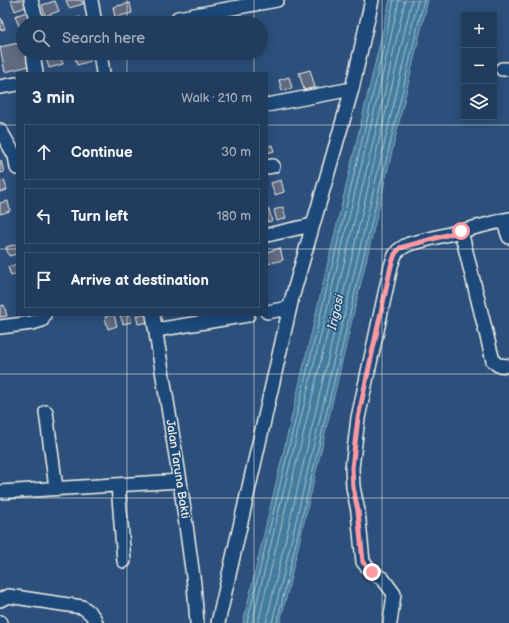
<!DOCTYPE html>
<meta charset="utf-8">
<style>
:root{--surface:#213c5c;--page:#2d4765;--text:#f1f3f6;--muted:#a2adbb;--line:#3e5672}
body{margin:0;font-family:"Balsamiq Sans",sans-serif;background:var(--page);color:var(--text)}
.controls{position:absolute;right:12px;top:12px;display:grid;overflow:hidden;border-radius:0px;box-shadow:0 2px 10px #0003}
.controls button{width:36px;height:36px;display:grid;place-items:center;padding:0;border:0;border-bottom:1px solid var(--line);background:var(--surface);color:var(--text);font:20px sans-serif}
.stop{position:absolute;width:12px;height:12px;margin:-9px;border:3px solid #ff9aa2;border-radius:50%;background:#fff}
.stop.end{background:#ff9aa2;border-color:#fff;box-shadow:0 1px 4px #0008}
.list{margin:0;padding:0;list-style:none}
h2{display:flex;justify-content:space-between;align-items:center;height:52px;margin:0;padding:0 16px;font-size:17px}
h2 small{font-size:13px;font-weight:400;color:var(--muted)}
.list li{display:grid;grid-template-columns:26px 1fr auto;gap:12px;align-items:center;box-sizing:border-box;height:56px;margin:0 8px 8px;padding:0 8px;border:1px solid var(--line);border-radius:0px}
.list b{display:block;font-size:15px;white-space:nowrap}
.list em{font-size:13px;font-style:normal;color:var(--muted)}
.icon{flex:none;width:22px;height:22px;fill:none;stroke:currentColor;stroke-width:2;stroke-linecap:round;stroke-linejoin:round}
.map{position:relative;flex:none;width:509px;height:623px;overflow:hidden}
.search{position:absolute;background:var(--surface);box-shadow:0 2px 10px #0003;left:16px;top:16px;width:252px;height:44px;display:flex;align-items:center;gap:10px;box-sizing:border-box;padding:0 14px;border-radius:22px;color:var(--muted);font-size:15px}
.panel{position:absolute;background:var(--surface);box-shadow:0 2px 10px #0003;left:16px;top:72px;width:252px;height:244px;border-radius:0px}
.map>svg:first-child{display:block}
.water{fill:#437b9f;stroke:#8aaabc}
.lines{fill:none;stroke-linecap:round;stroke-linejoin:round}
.shore{stroke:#adc2cb;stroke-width:1}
.building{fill:#606a81;stroke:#f4f1e8}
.street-casing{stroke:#f4f1e8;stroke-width:16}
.street{stroke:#1f4a7a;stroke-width:13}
.route{stroke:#ff9aa2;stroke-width:5}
.grid{fill:none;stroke:#f4f1e8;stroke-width:1;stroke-opacity:0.55}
.labels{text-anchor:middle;stroke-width:3;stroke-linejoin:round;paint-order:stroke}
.street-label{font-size:12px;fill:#f4f1e8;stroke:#1f4a7a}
.water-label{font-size:13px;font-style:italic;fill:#d9dfdd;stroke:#1f4a7a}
</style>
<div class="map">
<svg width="509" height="623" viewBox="0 0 509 623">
<rect width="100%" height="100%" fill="#2c507b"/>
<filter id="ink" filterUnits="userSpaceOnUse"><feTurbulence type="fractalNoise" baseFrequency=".025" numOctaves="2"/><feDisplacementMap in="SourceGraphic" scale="8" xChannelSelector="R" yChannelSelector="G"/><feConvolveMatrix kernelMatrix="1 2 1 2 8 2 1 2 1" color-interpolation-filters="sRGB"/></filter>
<g filter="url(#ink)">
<!-- water -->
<path class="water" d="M390,0H428L280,623H243Z"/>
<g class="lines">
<!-- shore -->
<path class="shore" d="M247,623L370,107L394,0
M252,623L375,108L399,0
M258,623L381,109L405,0
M266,623L412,0
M272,623L418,0
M277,623L424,0"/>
</g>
<!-- building -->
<path class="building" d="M11,0H26L28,6L15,11Z
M66,0H81L83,4L69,8Z
M55,1L59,11L45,16L42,5Z
M130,3L132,13L115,17L113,7Z
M29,11L32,22L23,23V25L19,26L15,16Z
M80,17L81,23H66V21Z
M0,18H1L5,29L0,30Z
M23,42V53H26L29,66L5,72L0,47Z
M59,53L63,64L49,68L46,58Z
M77,53H88L91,61L77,65L74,54Z
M310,70L315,87L304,90L299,73Z
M289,77L292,88L282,91L279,80Z
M272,145L274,151L268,153L267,147Z
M1,160L4,172L0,173V161Z
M4,180L7,190L0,192V181Z
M281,180L284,192L275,195L271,183Z
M8,201L10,211L0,214V203Z
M283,207L286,218L277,221L274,210Z
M269,209L272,221L267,222V210Z
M17,244V254L9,256L6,247Z
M280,248L283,260L267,264V252Z
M17,264V274L11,276L8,267Z
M4,305L7,316L0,317V306Z
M111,315H114L117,326L108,329L105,317Z
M120,315H130L132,322L123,324Z
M136,315H148L150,322L138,324Z"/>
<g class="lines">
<!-- street casing -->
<g class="street-casing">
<path id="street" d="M31,0L37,23
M91,0L95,23
M178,18L277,0
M33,53L36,73
M100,53L103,73
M502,69H509
M0,87L17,84
M267,105L352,89
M0,130L15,156L17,168
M267,167L273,166
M503,220L509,237
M461,231L493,361L498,365L509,366
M267,235L312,225
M267,312L289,308
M153,315L180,481L194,584L197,623
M0,327L32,323L42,320L44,315
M156,330L248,315
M46,412L56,488
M118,485L124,561
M0,492L180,481
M0,600L8,596L82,607C89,611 94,615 96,623
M0,622V623
M218,623L292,298L352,89L372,0
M390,623L394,594L383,579L372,572L363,562L358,511L353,487L352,468L358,418L391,266C395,253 396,250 409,244L509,219"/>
</g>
<!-- street -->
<use href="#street" class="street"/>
</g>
</g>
<g class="lines" filter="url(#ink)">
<!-- route -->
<path class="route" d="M372,572L363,562L358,511L353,487L352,468L358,418L391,266L395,254L400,248L461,231"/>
</g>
<!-- grid -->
<path class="grid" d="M127,0V23M254,0V23M382,0V623M127,53V73M254,53V73M0,125H17M267,125H509M0,249H17M267,249H509M127,315V623M254,315V623M0,374H509M0,498H509"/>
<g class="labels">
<!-- street labels -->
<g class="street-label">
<text transform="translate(178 469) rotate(81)" y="4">Jalan Taruna Bakti</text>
</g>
<!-- water labels -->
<g class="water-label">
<text transform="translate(335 312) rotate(-77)" y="5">Irigasi</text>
</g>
</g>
</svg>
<div class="controls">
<button>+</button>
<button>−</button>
<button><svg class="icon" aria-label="layers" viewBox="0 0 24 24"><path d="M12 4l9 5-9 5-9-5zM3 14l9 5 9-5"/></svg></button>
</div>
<div class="stop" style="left:461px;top:231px"></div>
<div class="stop end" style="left:372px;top:572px"></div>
<div class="search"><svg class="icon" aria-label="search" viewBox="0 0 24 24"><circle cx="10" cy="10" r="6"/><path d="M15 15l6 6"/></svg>Search here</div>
<section class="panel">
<h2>3 min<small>Walk · 210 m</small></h2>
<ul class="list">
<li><svg class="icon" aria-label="ahead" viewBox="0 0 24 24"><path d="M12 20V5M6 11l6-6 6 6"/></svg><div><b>Continue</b></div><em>30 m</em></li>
<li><svg class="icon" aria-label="left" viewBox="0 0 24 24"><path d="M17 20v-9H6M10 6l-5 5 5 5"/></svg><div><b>Turn left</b></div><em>180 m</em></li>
<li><svg class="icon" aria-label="arrive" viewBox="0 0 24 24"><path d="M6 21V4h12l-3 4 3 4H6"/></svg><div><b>Arrive at destination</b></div></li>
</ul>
</section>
</div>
